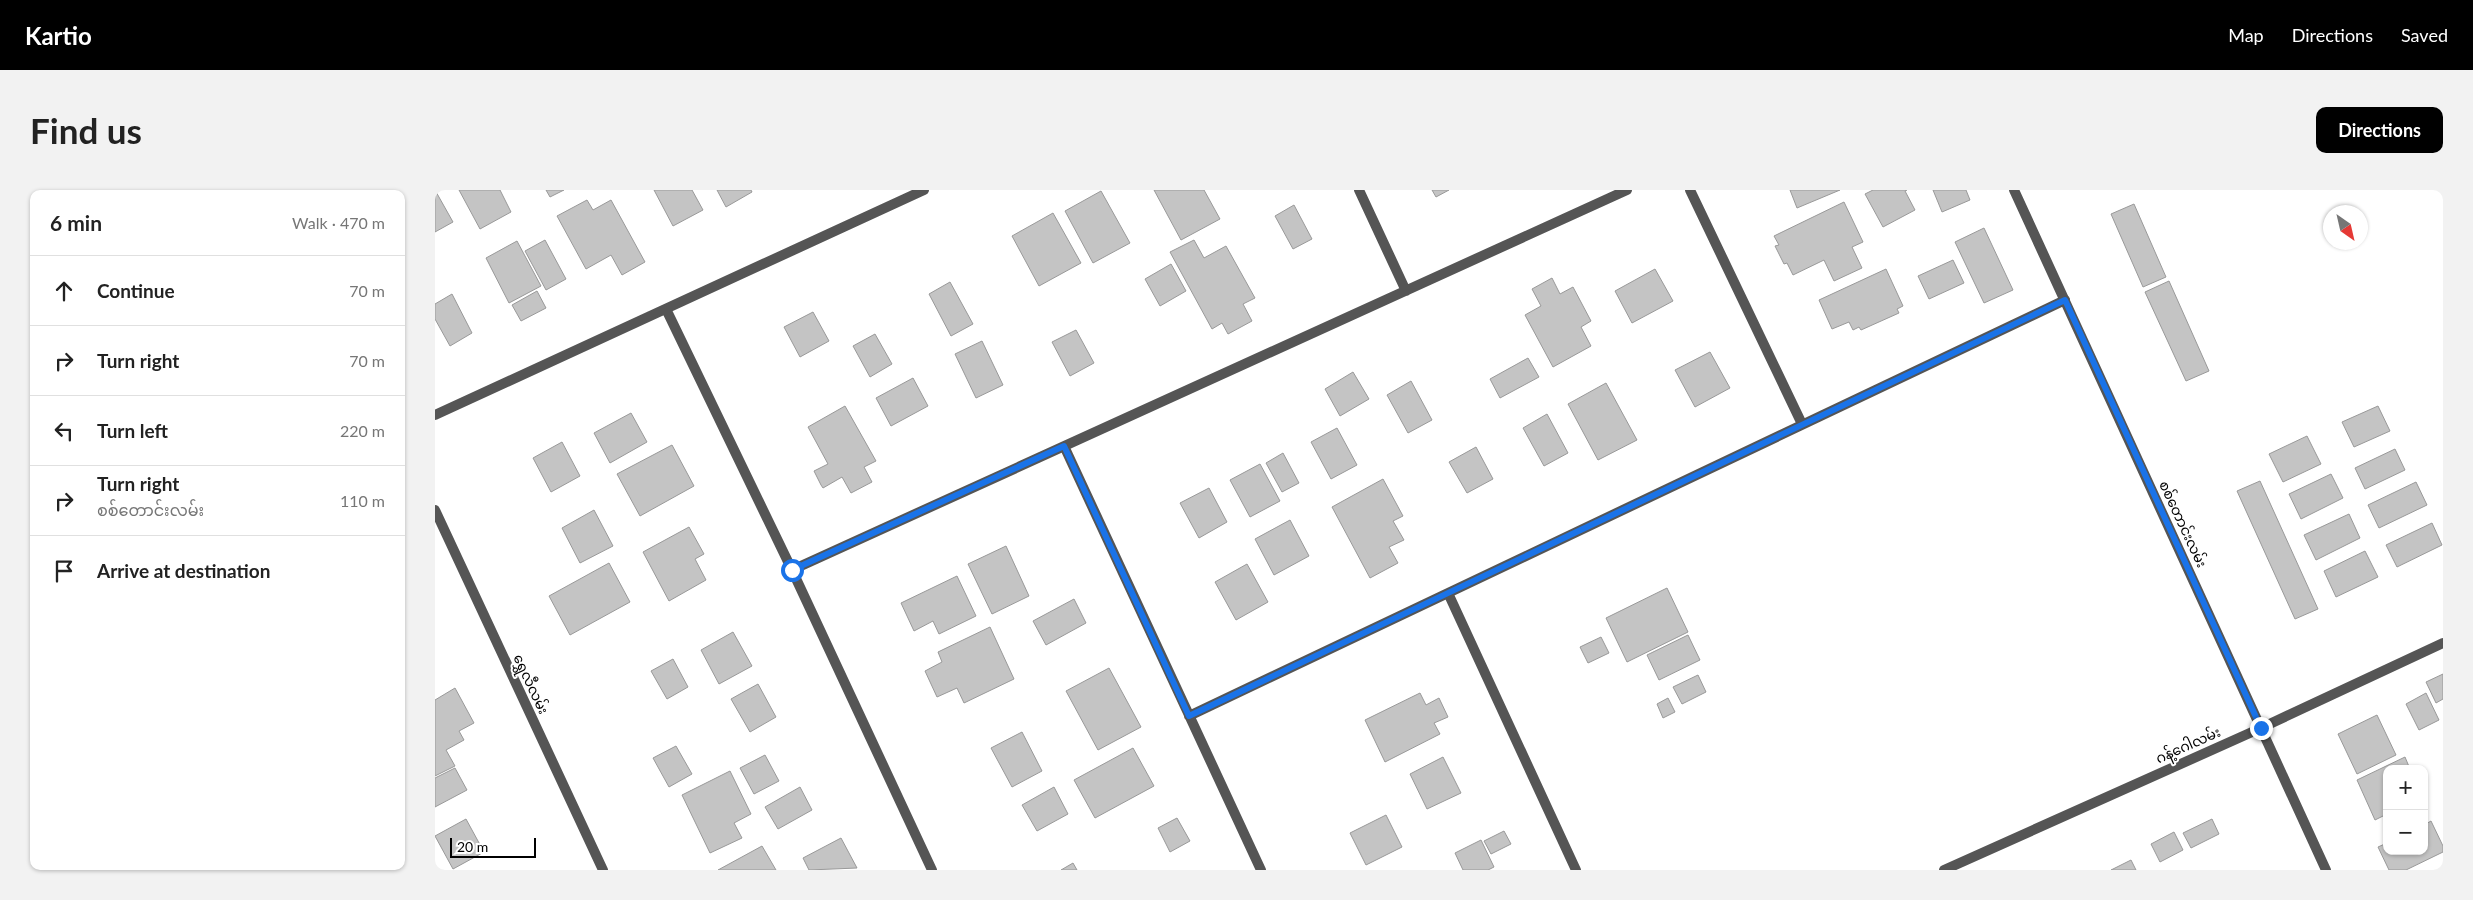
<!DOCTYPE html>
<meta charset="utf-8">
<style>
:root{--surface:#fff;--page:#f2f2f2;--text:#222;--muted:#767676;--line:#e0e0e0;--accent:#000}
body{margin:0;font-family:Lato,"Noto Sans Myanmar",sans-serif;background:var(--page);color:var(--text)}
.controls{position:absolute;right:15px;bottom:15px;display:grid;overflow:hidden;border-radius:10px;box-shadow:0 1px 4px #0004}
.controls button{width:45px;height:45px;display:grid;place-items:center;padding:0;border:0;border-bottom:1px solid var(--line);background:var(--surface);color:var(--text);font:25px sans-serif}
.compass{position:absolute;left:1888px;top:15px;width:45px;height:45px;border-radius:50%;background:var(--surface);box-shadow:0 1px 4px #0004;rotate:146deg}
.scale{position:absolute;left:15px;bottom:12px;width:86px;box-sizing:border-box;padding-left:5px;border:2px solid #000;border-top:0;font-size:14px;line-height:18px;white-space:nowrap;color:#000;-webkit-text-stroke:4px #fff;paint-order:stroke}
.stop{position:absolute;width:15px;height:15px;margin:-11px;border:4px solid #1a73e8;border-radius:50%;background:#fff}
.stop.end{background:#1a73e8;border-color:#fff;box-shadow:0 1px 5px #0008}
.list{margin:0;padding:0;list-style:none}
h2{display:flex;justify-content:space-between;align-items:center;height:65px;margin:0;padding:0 20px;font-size:21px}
h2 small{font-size:16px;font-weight:400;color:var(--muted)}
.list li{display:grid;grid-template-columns:32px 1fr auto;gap:15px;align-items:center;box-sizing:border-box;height:70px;padding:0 20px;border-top:1px solid var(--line)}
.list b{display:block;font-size:19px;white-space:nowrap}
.list p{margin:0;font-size:16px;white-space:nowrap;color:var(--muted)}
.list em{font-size:16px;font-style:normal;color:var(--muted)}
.icon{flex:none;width:28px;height:28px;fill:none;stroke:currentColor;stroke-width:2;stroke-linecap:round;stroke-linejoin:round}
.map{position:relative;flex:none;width:2008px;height:680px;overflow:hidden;border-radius:10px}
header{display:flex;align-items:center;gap:30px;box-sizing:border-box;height:70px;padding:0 25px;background:var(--accent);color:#fff}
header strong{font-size:24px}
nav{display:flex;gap:28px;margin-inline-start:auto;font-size:18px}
.intro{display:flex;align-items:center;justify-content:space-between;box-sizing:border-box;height:120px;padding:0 30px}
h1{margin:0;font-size:35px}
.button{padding:12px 22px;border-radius:10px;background:var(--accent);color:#fff;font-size:18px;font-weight:700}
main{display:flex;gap:30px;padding:0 30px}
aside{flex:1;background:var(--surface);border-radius:10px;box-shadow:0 1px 4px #0004}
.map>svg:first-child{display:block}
.building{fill:#c4c4c4;stroke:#999}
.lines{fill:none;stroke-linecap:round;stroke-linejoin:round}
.minor{stroke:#555;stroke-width:10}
.tertiary{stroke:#555;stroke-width:10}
.route{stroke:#1a73e8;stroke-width:6}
.labels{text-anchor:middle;stroke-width:4;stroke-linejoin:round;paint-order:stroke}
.street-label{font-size:14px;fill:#000;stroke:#fff}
</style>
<header>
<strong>Kartio</strong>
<nav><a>Map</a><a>Directions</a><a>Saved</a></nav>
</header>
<div class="intro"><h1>Find us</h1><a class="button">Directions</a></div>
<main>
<aside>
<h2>6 min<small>Walk · 470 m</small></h2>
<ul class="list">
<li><svg class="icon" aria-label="ahead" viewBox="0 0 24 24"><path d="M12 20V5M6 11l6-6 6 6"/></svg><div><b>Continue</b></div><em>70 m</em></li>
<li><svg class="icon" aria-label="right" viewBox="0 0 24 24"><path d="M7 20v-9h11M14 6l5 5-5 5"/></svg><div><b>Turn right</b></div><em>70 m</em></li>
<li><svg class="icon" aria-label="left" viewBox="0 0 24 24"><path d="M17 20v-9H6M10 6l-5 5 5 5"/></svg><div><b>Turn left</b></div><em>220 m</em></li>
<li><svg class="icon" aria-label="right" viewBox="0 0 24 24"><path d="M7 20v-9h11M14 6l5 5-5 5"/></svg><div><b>Turn right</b><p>စစ်တောင်းလမ်း</p></div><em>110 m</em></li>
<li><svg class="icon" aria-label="arrive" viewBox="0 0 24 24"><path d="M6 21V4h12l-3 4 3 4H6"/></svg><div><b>Arrive at destination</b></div></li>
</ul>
</aside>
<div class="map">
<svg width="2008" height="680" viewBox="0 0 2008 680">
<rect width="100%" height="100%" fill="#fff"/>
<!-- building -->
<path class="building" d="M0,0L18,32L0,42Z
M24,0H65L76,22L45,39Z
M111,0H129L115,7Z
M219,0H257L268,20L238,36Z
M282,0H316L317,2L291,17Z
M719,0H769L785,29L746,50Z
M997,0H1014L1001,7Z
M1355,0H1405L1362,18Z
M1438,0H1472L1470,1L1480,20L1448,37L1430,4Z
M1498,0H1531L1535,10L1507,22Z
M666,1L695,53L658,73L630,21Z
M152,10L158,20L176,10L210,72L187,85L176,65L151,79L122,26Z
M1409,12L1428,52L1417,57L1427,78L1399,91L1389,70L1358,85L1352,73L1349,74L1340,56L1344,55L1339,46Z
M1699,14L1731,87L1708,97L1676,24Z
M859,15L877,49L858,59L840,26Z
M618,23L646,73L604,96L577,46Z
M1549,38L1578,100L1549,113L1520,52Z
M110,50L131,89L111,100L90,61Z
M759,50L769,68L791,56L820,108L808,114L817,131L793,144L787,133L777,139L735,62Z
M82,51L106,96L74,113L51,68Z
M1518,70L1529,93L1494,109L1483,86Z
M736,74L751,101L725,116L710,89Z
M1220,79L1238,111L1197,133L1180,101Z
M1451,79L1468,116L1462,119L1464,123L1426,140L1424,137L1418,140L1414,132L1397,139L1384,110Z
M1117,88L1125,104L1138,97L1156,131L1146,137L1156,156L1118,177L1090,125L1106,116L1097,99Z
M1734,91L1774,181L1751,191L1710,102Z
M515,92L538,134L516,146L494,104Z
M102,101L111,118L86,131L77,115Z
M17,104L37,143L15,156L0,129V114Z
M378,122L394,151L365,167L349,137Z
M641,140L659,173L635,186L617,152Z
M440,144L457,174L435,187L418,156Z
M547,151L568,195L541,208L520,164Z
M1275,162L1295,198L1260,217L1240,180Z
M1093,168L1104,187L1065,208L1055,189Z
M918,182L934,209L905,226L890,199Z
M478,188L493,216L456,236L441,208Z
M976,191L997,230L973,243L952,205Z
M1171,193L1202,250L1163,270L1133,214Z
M410,216L441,271L429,277L437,292L416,303L407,287L388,298L386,295L379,281L393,274L373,237Z
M1943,216L1955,241L1919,257L1907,232Z
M196,223L212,252L175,273L159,243Z
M1112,224L1133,263L1109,276L1088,238Z
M902,238L922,275L896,289L876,252Z
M1872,246L1886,274L1848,292L1834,264Z
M127,252L145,286L116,302L98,268Z
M237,255L259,296L205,326L182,284Z
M1041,257L1058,289L1032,303L1014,272Z
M1960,259L1970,280L1930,299L1920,278Z
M848,263L864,293L847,302L831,273Z
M825,274L845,311L815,327L795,290Z
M1896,284L1908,308L1866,329L1854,304Z
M948,289L968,326L958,331L969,350L954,357L963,373L935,388L897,317Z
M1825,291L1883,419L1860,429L1802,301Z
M1981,292L1992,315L1944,338L1933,315Z
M774,298L792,332L764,348L745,313Z
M159,320L178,356L145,373L127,338Z
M1914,324L1925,348L1881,370L1869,345Z
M855,330L874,366L839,385L820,349Z
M1997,333L2007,355L1962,377L1951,355Z
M254,337L269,364L260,369L271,390L234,411L208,362Z
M571,356L594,406L557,424L533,374Z
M1930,361L1943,387L1901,407L1889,381Z
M174,373L195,412L135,445L114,406Z
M812,374L833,412L801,430L780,392Z
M522,386L541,426L504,444L498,431L479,441L466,413Z
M1232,398L1253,442L1192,472L1171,428Z
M639,409L651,433L611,455L598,431Z
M555,437L579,489L529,513L522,498L502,507L490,481L507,472L503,462Z
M298,442L317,476L284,494L266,460Z
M1253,445L1265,470L1224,490L1212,465Z
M1166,447L1174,463L1153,473L1145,457Z
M238,469L253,497L232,509L216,481Z
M674,478L706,537L663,560L631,501Z
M2008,484V509L2001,513L1991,492Z
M1263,485L1271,502L1247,514L1238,497Z
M323,494L341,527L315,542L296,509Z
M20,498L39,533L24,541L29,550L11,560L20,576L0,586V510Z
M985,503L991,515L1004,508L1013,527L999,533L1005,544L950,572L930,530Z
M1991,503L2004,530L1984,540L1971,514Z
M1233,508L1240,522L1228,528L1222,514Z
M1942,525L1961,565L1922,584L1903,544Z
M587,542L607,581L577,597L556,558Z
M241,556L257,584L234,597L218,568Z
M698,558L719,596L660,628L639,590Z
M330,565L344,591L319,604L305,578Z
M1008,567L1026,603L992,619L975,584Z
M1970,567L1975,579H1952V624L1940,630L1922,590Z
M20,578L32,600L0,617V588Z
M295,581L316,624L299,633L307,648L275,663L247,605Z
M365,597L377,620L343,639L330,617Z
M619,597L633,624L602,641L587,615Z
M951,625L967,657L931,675L915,643Z
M742,628L755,651L735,662L723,638Z
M31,629L49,662L18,679L0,646Z
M1777,629L1784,644L1756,658L1748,643Z
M1996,631L2008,656V662L1971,680H1954L1943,657L1952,653V661H1989V635Z
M1069,641L1076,654L1056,664L1049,651Z
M1739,642L1748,660L1725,672L1716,654Z
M406,648L422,678L374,680L368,668Z
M1046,650L1059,677L1053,680H1028L1020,663Z
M327,656L341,680H283Z
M1696,670L1701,680H1676Z
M638,673L642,680H626Z"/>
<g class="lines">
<!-- minor -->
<path class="minor" d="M924,0L971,101
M1255,0L1367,234
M231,119L357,380L497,680
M0,225L489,0
M629,256L826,680
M357,380L1192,0
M1013,403L1141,680
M754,526L1630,110
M1509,680L1826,538L2008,453"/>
<!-- tertiary -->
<path class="tertiary" d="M1579,0L1891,680
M0,320L168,680"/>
</g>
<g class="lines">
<!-- route -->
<path class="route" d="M357,380L629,256L754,526L1630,110L1826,538"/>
</g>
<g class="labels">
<!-- street labels -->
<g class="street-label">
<text transform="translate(1748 334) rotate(65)" y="5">စစ်တောင်းလမ်း</text>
<text transform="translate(96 494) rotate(65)" y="5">ရွှေလီလမ်း</text>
<text transform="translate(1753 555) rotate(-24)" y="5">ဂန့်ဂေါလမ်း</text>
</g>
</g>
</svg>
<div class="controls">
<button>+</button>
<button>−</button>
</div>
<svg class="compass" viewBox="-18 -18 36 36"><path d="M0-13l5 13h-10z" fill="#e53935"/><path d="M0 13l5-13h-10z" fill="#767676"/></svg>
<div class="scale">20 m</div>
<div class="stop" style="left:357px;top:380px"></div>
<div class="stop end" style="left:1826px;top:538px"></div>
</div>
</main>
